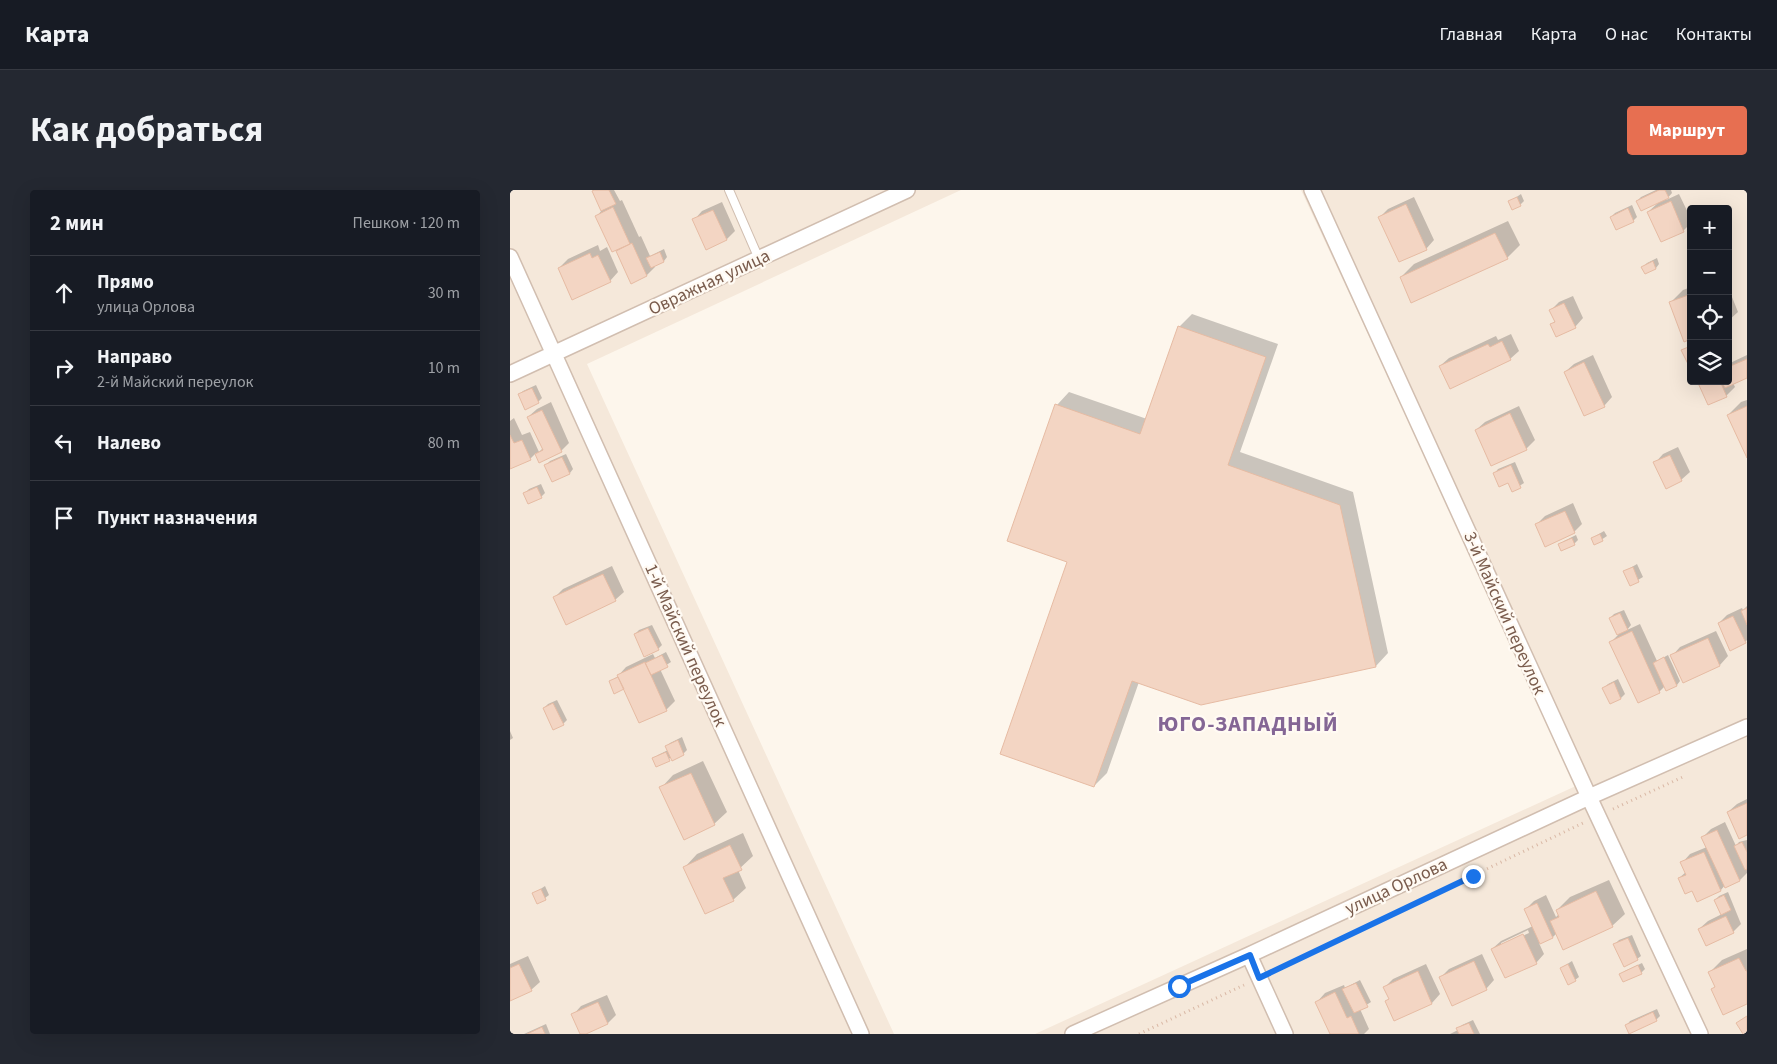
<!DOCTYPE html>
<html lang="ru">
<meta charset="utf-8">
<style>
:root{--surface:#171b24;--page:#242831;--text:#f1f3f6;--muted:#9ea1a6;--line:#363941;--accent:#e76f51}
body{margin:0;font-family:"Source Sans 3",sans-serif;background:var(--page);color:var(--text)}
.controls{position:absolute;right:15px;top:15px;display:grid;overflow:hidden;border-radius:5px;box-shadow:0 5px 20px #0002}
.controls button{width:45px;height:45px;display:grid;place-items:center;padding:0;border:0;border-bottom:1px solid var(--line);background:var(--surface);color:var(--text);font:25px sans-serif}
.stop{position:absolute;width:15px;height:15px;margin:-11px;border:4px solid #1a73e8;border-radius:50%;background:#fff}
.stop.end{background:#1a73e8;border-color:#fff;box-shadow:0 1px 5px #0008}
.list{margin:0;padding:0;list-style:none}
h2{display:flex;justify-content:space-between;align-items:center;height:65px;margin:0;padding:0 20px;font-size:21px}
h2 small{font-size:16px;font-weight:400;color:var(--muted)}
.list li{display:grid;grid-template-columns:32px 1fr auto;gap:15px;align-items:center;box-sizing:border-box;height:75px;padding:0 20px;border-top:1px solid var(--line)}
.list b{display:block;font-size:19px;white-space:nowrap}
.list p{margin:0;font-size:16px;white-space:nowrap;color:var(--muted)}
.list em{font-size:16px;font-style:normal;color:var(--muted)}
.icon{flex:none;width:28px;height:28px;fill:none;stroke:currentColor;stroke-width:2;stroke-linecap:round;stroke-linejoin:round}
.map{position:relative;flex:none;width:1237px;height:844px;overflow:hidden;border-radius:5px}
header{display:flex;align-items:center;gap:30px;box-sizing:border-box;height:70px;padding:0 25px;background:var(--surface);border-bottom:1px solid var(--line)}
header strong{font-size:24px}
nav{display:flex;gap:28px;margin-inline-start:auto;font-size:18px}
.intro{display:flex;align-items:center;justify-content:space-between;box-sizing:border-box;height:120px;padding:0 30px}
h1{margin:0;font-size:35px}
.button{padding:12px 22px;border-radius:5px;background:var(--accent);color:#fff;font-size:18px;font-weight:700}
main{display:flex;gap:30px;padding:0 30px}
aside{flex:1;background:var(--surface);border-radius:5px;box-shadow:0 5px 20px #0002}
.map>svg:first-child{display:block}
.residential{fill:#f5e8da;fill-rule:evenodd}
.shadow{fill:#0003;fill-rule:evenodd}
.building{fill:#f3d5c3;stroke:#e6bba3}
.lines{fill:none;stroke-linecap:round;stroke-linejoin:round}
.service-casing{stroke:#d1beb0;stroke-width:10}
.minor-casing{stroke:#d1beb0;stroke-width:18}
.path{stroke:#d9b8a5;stroke-width:3;stroke-dasharray:1 4;stroke-linecap:butt}
.service{stroke:#fff;stroke-width:8}
.minor{stroke:#fff;stroke-width:15}
.route{stroke:#1a73e8;stroke-width:6}
.labels{text-anchor:middle;stroke-width:4.5;stroke-linejoin:round;paint-order:stroke}
.street-label{font-size:18px;fill:#7a5c4d;stroke:#fffaf3}
.district-label{font-size:22px;font-weight:bold;letter-spacing:1px;fill:#846695;stroke:#fffaf3}
</style>
<header>
<strong>Карта</strong>
<nav><a>Главная</a><a>Карта</a><a>О нас</a><a>Контакты</a></nav>
</header>
<div class="intro"><h1>Как добраться</h1><a class="button">Маршрут</a></div>
<main>
<aside>
<h2>2 мин<small>Пешком · 120 m</small></h2>
<ul class="list">
<li><svg class="icon" aria-label="ahead" viewBox="0 0 24 24"><path d="M12 20V5M6 11l6-6 6 6"/></svg><div><b>Прямо</b><p>улица Орлова</p></div><em>30 m</em></li>
<li><svg class="icon" aria-label="right" viewBox="0 0 24 24"><path d="M7 20v-9h11M14 6l5 5-5 5"/></svg><div><b>Направо</b><p>2-й Майский переулок</p></div><em>10 m</em></li>
<li><svg class="icon" aria-label="left" viewBox="0 0 24 24"><path d="M17 20v-9H6M10 6l-5 5 5 5"/></svg><div><b>Налево</b></div><em>80 m</em></li>
<li><svg class="icon" aria-label="arrive" viewBox="0 0 24 24"><path d="M6 21V4h12l-3 4 3 4H6"/></svg><div><b>Пункт назначения</b></div></li>
</ul>
</aside>
<div class="map">
<svg width="1237" height="844" viewBox="0 0 1237 844">
<rect width="100%" height="100%" fill="#fdf6ec"/>
<!-- residential -->
<path class="residential" d="M0,0H451L77,174L384,844H0Z
M791,0H1237V844H525L1068,595ZM1181,19H1218V191H1181Z"/>
<!-- shadow -->
<path class="shadow" d="M84,0H104L110,11L112,10L129,47L131,46L140,66L154,59L157,67L154,71L144,75L145,77L137,85L122,92L106,59L87,26L92,20L83,1Z
M1146,0H1161L1162,3L1156,10L1169,4L1181,29V33L1174,40L1151,51L1138,22L1149,12L1127,11L1131,7Z
M1011,4L1014,11L1010,15L999,12Z
M904,7L924,50L916,59L870,27L878,19Z
M212,12L225,41L217,49L197,58L184,30L192,21Z
M1122,15L1127,27L1123,31L1101,27L1105,23Z
M998,31L1010,55L997,68L891,87L904,74Z
M88,55L90,61L97,57L108,82L100,91L49,78L58,69Z
M1147,68L1149,74L1146,78L1135,82L1133,77L1137,73Z
M1181,97V148L1160,113L1173,100Z
M1218,97L1228,122L1218,131Z
M1063,106L1073,128L1065,137L1041,135L1045,131L1040,121L1049,112Z
M682,124L768,154L730,262L843,302L878,463L866,476L629,492L597,583L584,596L559,371L547,215L559,202L637,229L669,137Z
M1001,144L1009,161L1000,169L930,176L939,168L986,146L988,150Z
M1083,165L1102,207L1094,216L1055,182L1064,174Z
M1237,165V187L1223,193L1225,197L1216,206L1191,191H1218V174Z
M26,195L32,208L28,212L9,205L13,201Z
M1237,210V265L1218,225L1231,212Z
M41,212L59,253L51,261L30,271L26,263L20,269L0,278V231L4,228L12,245L20,242L29,262L33,258L18,227L27,219Z
M1009,216L1025,250L1016,259L966,240L975,232Z
M1168,257L1180,282L1171,290L1145,273L1153,264Z
M56,264L63,279L60,283L43,290L36,275L40,271Z
M1005,272L1014,293L1003,300L998,291L985,283L988,279Z
M31,294L35,303L31,307L19,312L15,303L19,299Z
M1063,313L1072,334L1064,342L1027,334L1035,326Z
M1094,341L1097,346L1085,354L1082,348Z
M1066,345L1068,350L1064,354L1052,359L1050,355L1054,351Z
M1127,374L1133,387L1121,394L1115,381Z
M102,376L114,402L105,410L45,407L53,399Z
M1237,416V450L1235,452L1209,433L1217,425L1232,418L1233,420Z
M1114,420L1121,435L1117,440L1130,434L1147,471L1158,465L1170,491L1167,495L1157,499L1155,496L1149,502L1101,452L1108,445L1100,428L1104,424Z
M142,435L152,455L148,459L125,444L129,440Z
M1206,441L1218,466L1210,475L1173,491L1162,466L1170,457Z
M156,462L161,472L150,479L165,511L156,520L100,492L108,486L116,477L143,464L145,468Z
M1108,489L1115,504L1111,508L1101,513L1094,498L1098,494Z
M47,510L57,530L53,534L34,518L38,514Z
M0,541L3,548L0,550Z
M172,547L177,560L173,564L162,567L147,575L144,568L148,565L158,560L157,556L160,553Z
M193,571L217,622L204,634L151,598L163,585Z
M1237,609V644L1218,622L1227,614Z
M1215,632L1226,656L1229,652L1237,650V683L1230,690L1215,695L1211,700L1188,710L1183,699L1169,688L1176,682L1172,673L1180,664L1197,657L1193,647L1201,639Z
M233,643L243,666L228,680L236,698L223,710L175,677L187,664Z
M1099,690L1115,724L1102,736L1047,743L1043,747L1029,753L1034,764L1026,773L982,759L991,751L1023,736L1016,719L1024,711L1036,705L1046,727L1049,724L1047,720L1060,707ZM1018,740L1019,743L991,756V753Z
M35,696L39,705L35,708L23,704Z
M1218,702L1231,734L1223,742L1189,739L1198,731L1212,724L1205,710L1209,706Z
M1122,745L1131,766L1127,769L1105,754L1109,750Z
M1237,759V813L1206,796L1200,782L1212,770Z
M972,764L984,790L976,799L930,788L939,779Z
M18,766L30,792L21,800L0,810V774Z
M1062,771L1069,787L1065,790L1051,778Z
M1132,773L1135,779L1131,783L1111,785L1115,781Z
M916,774L930,804L922,813L885,830L876,811L880,808L875,797L883,789Z
M850,790L861,812L850,819L859,839L854,844H821L807,812L815,803L834,795L835,798Z
M97,805L106,825L98,833L72,844L63,825L71,816Z
M1147,819L1150,826L1146,830L1117,835L1120,831Z
M963,830L970,844H940L948,840V839L952,835Z
M36,834L40,844H14Z"/>
<!-- building -->
<path class="building" d="M84,0H99L106,14L91,21L82,1Z
M1149,0H1155L1159,8L1131,21L1126,11Z
M1007,7L1011,16L1002,20L998,11Z
M1161,11L1174,42L1151,52L1137,22Z
M896,14L917,60L889,72L868,27Z
M103,17L120,54L102,62L85,26Z
M1118,18L1124,32L1106,40L1100,27Z
M203,20L217,50L196,60L182,29Z
M985,43L998,69L901,113L890,87Z
M122,53L137,86L121,94L106,61Z
M150,62L154,72L141,78L136,68Z
M80,63L82,68L88,65L101,92L62,110L48,78Z
M1143,71L1146,79L1135,84L1131,77Z
M1181,104V149L1174,152L1159,112Z
M1054,113L1066,138L1046,147L1040,134L1045,132L1039,120Z
M668,136L756,167L718,275L830,315L866,477L691,515L622,491L584,597L490,564L557,372L497,351L545,214L630,244Z
M992,151L1001,170L940,199L929,176L978,154L980,157Z
M1181,156V172L1178,174L1171,160Z
M1237,169V188L1215,198L1211,191H1218V177Z
M1074,172L1095,217L1074,226L1054,182Z
M1191,191H1210L1217,207L1198,215L1188,193Z
M22,198L29,213L15,220L8,204Z
M1237,216V268L1217,225Z
M32,220L52,262L29,273L25,264L33,260L17,227Z
M1000,223L1017,260L981,276L965,240Z
M0,245L4,253L12,250L21,270L0,279Z
M1160,265L1172,291L1156,299L1143,272Z
M52,267L60,284L42,292L34,275Z
M1001,275L1011,298L1002,302L998,293L989,297L983,283Z
M27,297L32,308L18,314L13,303Z
M1055,321L1065,343L1035,357L1025,334Z
M1090,344L1093,351L1084,355L1081,348Z
M1062,348L1065,355L1051,361L1048,354Z
M1123,377L1129,392L1120,396L1113,381Z
M93,384L106,411L56,435L43,407Z
M1237,418V435L1231,421Z
M1110,423L1118,440L1107,445L1099,428Z
M1223,426L1236,453L1220,461L1208,433Z
M138,438L149,460L134,467L124,444Z
M1122,441L1150,503L1128,513L1099,452Z
M1198,448L1210,476L1173,493L1160,465Z
M152,465L158,477L141,485L135,473Z
M1154,467L1167,496L1156,501L1143,473Z
M135,472L157,521L129,533L107,485Z
M108,487L114,499L104,504L99,491Z
M1104,492L1111,509L1100,514L1092,498Z
M43,513L54,535L43,540L33,518Z
M168,550L174,565L162,571L155,556Z
M156,562L160,571L146,577L142,568Z
M181,583L205,635L174,650L149,597Z
M1237,613V645L1229,649L1217,622Z
M1207,640L1230,691L1215,698L1191,647Z
M1232,652L1237,662V679L1235,680L1224,656Z
M220,655L232,680L213,688L224,711L195,724L173,677Z
M1194,662L1211,701L1187,712L1182,701L1175,704L1168,688L1176,685L1170,672Z
M31,699L36,710L27,714L22,703Z
M1086,701L1103,737L1053,760L1040,731L1049,727L1046,720Z
M1214,705L1221,720L1211,725L1204,710Z
M1027,713L1043,748L1030,754L1014,719Z
M1216,726L1224,743L1196,756L1188,739Z
M1013,744L1027,774L995,788L981,759Z
M1118,748L1128,770L1114,777L1103,754Z
M1229,768L1236,781H1237V814L1213,825L1201,799L1205,797L1198,782Z
M964,771L977,800L942,816L929,787Z
M9,774L22,801L0,811V778Z
M1058,774L1066,791L1058,795L1050,778Z
M1128,775L1132,784L1113,792L1109,784Z
M908,781L922,814L884,831L875,811L879,809L873,797Z
M846,793L858,817L844,823L832,799Z
M825,802L837,828L841,826L849,844H820L805,812Z
M88,812L98,834L76,844H70L61,824Z
M1143,822L1147,831L1119,844L1115,835Z
M1237,826V844H1233L1226,833Z
M959,833L964,844H949L946,838Z
M32,837L35,844H17Z"/>
<g class="lines">
<!-- service casing -->
<g class="service-casing">
<path id="service" d="M219,0L249,69"/>
</g>
<!-- minor casing -->
<g class="minor-casing">
<path id="minor" d="M802,0L1079,607L1190,844
M0,67L351,844
M0,184L397,0
M739,765L775,844
M563,844L739,765L1079,607L1237,537"/>
</g>
<!-- path -->
<path class="path" d="M1103,619L1175,586
M765,780L1073,633
M629,844L734,795"/>
<!-- service -->
<use href="#service" class="service"/>
<!-- minor -->
<use href="#minor" class="minor"/>
</g>
<g class="lines">
<!-- route -->
<path class="route" d="M669,796L740,765L749,788L963,686"/>
</g>
<g class="labels">
<!-- street labels -->
<g class="street-label">
<text transform="translate(199 92) rotate(-25)" y="6">Овражная улица</text>
<text transform="translate(995 423) rotate(66)" y="6">3-й Майский переулок</text>
<text transform="translate(176 455) rotate(66)" y="6">1-й Майский переулок</text>
<text transform="translate(886 696) rotate(-25)" y="6">улица Орлова</text>
</g>
<!-- district labels -->
<g class="district-label">
<text x="738" y="541">ЮГО-ЗАПАДНЫЙ</text>
</g>
</g>
</svg>
<div class="controls">
<button>+</button>
<button>−</button>
<button><svg class="icon" aria-label="locate" viewBox="0 0 24 24"><circle cx="12" cy="12" r="6"/><path d="M12 2v4M12 18v4M2 12h4M18 12h4"/></svg></button>
<button><svg class="icon" aria-label="layers" viewBox="0 0 24 24"><path d="M12 4l9 5-9 5-9-5zM3 14l9 5 9-5"/></svg></button>
</div>
<div class="stop" style="left:669px;top:796px"></div>
<div class="stop end" style="left:963px;top:686px"></div>
</div>
</main>
